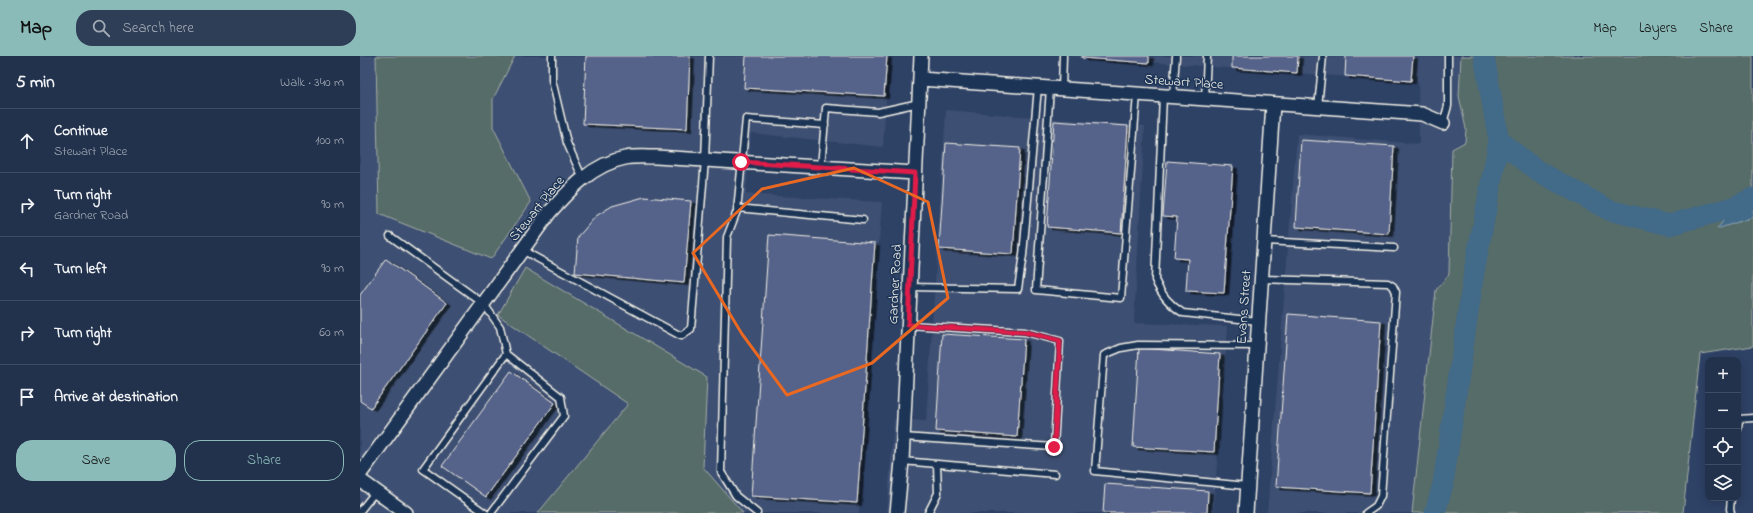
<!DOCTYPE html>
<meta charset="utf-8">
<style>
:root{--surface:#22324c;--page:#2e3e56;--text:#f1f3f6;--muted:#a2aab5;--line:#3f4d64;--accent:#8bbbb9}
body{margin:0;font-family:"Indie Flower",sans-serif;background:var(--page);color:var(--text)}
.controls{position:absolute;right:12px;bottom:12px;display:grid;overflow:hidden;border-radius:8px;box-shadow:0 2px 10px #0003}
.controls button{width:36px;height:36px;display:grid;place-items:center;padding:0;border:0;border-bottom:1px solid var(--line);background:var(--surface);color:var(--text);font:20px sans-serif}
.stop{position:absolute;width:12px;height:12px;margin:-9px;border:3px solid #e11d48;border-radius:50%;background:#fff}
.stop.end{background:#e11d48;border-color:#fff;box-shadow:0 1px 4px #0008}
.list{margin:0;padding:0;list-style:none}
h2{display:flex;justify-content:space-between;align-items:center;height:52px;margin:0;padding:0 16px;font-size:17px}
h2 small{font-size:13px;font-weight:400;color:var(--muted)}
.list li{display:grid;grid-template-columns:26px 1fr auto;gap:12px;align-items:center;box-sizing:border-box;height:64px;padding:0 16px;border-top:1px solid var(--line)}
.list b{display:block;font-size:15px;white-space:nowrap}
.list p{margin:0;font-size:13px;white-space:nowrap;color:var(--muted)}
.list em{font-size:13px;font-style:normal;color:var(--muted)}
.actions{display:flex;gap:8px;padding:12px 16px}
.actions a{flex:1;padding:9px 0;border:1px solid var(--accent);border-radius:16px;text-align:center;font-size:14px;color:var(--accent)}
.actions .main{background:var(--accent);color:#111}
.icon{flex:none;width:22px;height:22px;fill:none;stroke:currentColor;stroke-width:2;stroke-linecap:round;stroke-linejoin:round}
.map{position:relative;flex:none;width:1393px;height:457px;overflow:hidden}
header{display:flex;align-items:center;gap:24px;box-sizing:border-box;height:56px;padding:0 20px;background:var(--accent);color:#111}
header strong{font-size:19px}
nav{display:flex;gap:22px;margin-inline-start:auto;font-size:14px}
.search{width:280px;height:36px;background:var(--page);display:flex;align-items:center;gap:10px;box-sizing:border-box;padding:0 14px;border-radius:16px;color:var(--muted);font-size:15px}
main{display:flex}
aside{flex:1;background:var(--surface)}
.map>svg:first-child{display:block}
.built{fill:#3d4f72}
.green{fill:#576c68;stroke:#a6aea8}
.water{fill:#426a89;stroke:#89a0af}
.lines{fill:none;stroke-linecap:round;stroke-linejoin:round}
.river{stroke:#426a89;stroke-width:21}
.building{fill:#546289;stroke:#f4f1e8;filter:url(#shadow)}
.service-casing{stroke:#f4f1e8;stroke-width:9}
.minor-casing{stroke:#f4f1e8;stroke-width:16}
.service{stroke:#1d3557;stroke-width:6}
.minor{stroke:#1d3557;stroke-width:13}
.route{stroke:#e11d48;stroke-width:5}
.marked{fill:none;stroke:#e96822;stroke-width:3;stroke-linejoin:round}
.labels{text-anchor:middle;stroke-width:3;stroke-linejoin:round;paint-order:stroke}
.street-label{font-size:14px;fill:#f4f1e8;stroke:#1d3557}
</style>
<header>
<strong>Map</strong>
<div class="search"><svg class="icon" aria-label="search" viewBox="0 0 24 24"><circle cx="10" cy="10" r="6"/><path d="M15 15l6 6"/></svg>Search here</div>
<nav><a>Map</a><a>Layers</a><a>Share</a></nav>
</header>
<main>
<aside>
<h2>5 min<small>Walk · 340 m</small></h2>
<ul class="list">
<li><svg class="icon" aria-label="ahead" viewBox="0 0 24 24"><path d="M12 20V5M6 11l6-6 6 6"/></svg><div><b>Continue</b><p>Stewart Place</p></div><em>100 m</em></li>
<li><svg class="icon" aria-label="right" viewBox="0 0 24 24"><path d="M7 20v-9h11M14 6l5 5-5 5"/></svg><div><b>Turn right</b><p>Gardner Road</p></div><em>90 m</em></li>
<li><svg class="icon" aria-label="left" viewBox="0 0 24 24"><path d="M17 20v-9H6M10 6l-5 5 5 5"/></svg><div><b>Turn left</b></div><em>90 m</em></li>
<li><svg class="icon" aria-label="right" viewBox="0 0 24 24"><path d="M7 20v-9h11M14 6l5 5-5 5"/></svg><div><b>Turn right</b></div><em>60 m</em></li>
<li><svg class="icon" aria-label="arrive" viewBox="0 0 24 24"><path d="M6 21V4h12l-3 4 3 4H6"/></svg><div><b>Arrive at destination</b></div></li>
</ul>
<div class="actions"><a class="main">Save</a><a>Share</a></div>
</aside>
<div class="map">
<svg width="1393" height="457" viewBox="0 0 1393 457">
<defs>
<filter id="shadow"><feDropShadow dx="4.5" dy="2.5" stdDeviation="0" flood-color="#0009"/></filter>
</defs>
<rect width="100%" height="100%" fill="#2e4266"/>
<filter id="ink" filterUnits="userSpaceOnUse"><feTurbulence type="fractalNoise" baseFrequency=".025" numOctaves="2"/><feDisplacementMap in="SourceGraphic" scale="8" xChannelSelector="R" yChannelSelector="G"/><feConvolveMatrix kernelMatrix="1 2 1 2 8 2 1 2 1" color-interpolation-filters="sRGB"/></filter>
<g filter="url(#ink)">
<!-- built -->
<path class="built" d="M0,0H16L19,158L171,146L133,71V43L155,0H529L523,91L391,77L386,138L522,146L499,457H0Z
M705,0H1101L1099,40L1106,73L1105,86L1092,93L1089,218L1076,234L1052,457H907L937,78L1059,88L1058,26Z
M586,54L785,70L774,267L868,270L853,457H527L534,363L566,365Z"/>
<!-- green -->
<path class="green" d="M16,0H155L133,43V71L171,146L131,203L19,158Z
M1101,0H1393V131L1384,139L1358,172L1393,161V290L1340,298L1323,457H1052L1076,234L1089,218L1092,93L1105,86L1106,73L1099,40Z
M165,212L347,321L343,411L383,457H178L268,348L138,259Z"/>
<!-- water -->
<path class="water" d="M1393,131V161L1357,173L1384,139Z"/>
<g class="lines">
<!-- river -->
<path class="river" d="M1124,0L1139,85
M1075,457L1083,428L1114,216L1139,85L1178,115L1249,154L1309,169L1371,152L1393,142"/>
</g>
<!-- building -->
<path class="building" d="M226,0H330L327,73L223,68Z
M386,0H527L524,40L384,32Z
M722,0H789V7L722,2Z
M872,0H938L937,17L872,12Z
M986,0H1053L1051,25L985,20Z
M694,65L768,70L761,177L687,171Z
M941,84L1034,90L1029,178L936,171Z
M586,87L660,92L653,198L579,193Z
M807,105L873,110L864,237L826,235L828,203L814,202L817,161L803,160Z
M284,141L331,145L324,227L215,217L218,181L236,160L252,150Z
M409,179L515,187L497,447L391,440Z
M26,203L87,247L11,352L0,345V239Z
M928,258L1021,265L1010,437L916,431Z
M582,278L664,283L657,381L576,375Z
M779,292L860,298L854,396L773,391Z
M151,315L195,347L126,441L82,410Z
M745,428L848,435L847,457H743Z"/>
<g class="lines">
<!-- service casing -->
<g class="service-casing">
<path id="service" d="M192,0V24L207,87L223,123
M690,32L676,234L761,242L777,38
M702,33L703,0
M803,40L795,224C801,239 810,249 823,257L898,265
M813,41L816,0
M845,43L847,0
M958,51L963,0
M1083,67L1088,50V0
M461,111L466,52L518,56L559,47
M377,152L503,164
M30,180L124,248L140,271L146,298L201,341L204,360L131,457
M904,185L1034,192
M162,194L321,280L331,273L345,104L349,0
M901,223L1028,227L1033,230L1036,236L1021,440L1016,450L1006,457
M550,231L658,233L663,199L678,31
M1378,373L1379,363L1393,362
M543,381L694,391L700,285L665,276L548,269
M542,405L695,418
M887,430L735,415L744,299L761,292L778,289L897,290
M1371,442L1370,453L1371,457
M0,455L16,435
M125,457L63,413L146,298
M397,457L376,440L361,416L367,181L377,155L386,63L465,69
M568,457L578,437L577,408"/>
</g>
<!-- minor casing -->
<g class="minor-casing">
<path id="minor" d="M560,23L1062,58L1083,67
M0,418L189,157C210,133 233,108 265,102C275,100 286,101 296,101L555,117
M0,424L46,457
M537,457L542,405L561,0
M886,457L913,48"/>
</g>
<!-- service -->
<use href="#service" class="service"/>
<!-- minor -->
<use href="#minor" class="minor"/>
</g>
</g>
<g class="lines" filter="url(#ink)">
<!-- route -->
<path class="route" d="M381,106L555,117L548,269L665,276L700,285L694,391"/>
</g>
<!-- marked area -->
<path class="marked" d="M494,112L568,146L588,242L512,307L427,339L382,278L333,197L402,133Z"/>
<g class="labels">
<!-- street labels -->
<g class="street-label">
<text transform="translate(824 25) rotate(4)" y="5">Stewart Place</text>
<text transform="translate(176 152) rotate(-51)" y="5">Stewart Place</text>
<text transform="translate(534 228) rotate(-87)" y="5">Gardner Road</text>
<text transform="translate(883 251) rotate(-86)" y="5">Evans Street</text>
</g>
</g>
</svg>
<div class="controls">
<button>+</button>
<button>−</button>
<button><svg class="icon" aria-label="locate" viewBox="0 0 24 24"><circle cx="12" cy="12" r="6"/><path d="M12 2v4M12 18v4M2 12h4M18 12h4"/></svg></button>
<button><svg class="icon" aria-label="layers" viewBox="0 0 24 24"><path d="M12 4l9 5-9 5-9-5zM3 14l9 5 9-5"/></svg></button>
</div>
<div class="stop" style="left:381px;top:106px"></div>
<div class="stop end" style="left:694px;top:391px"></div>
</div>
</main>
